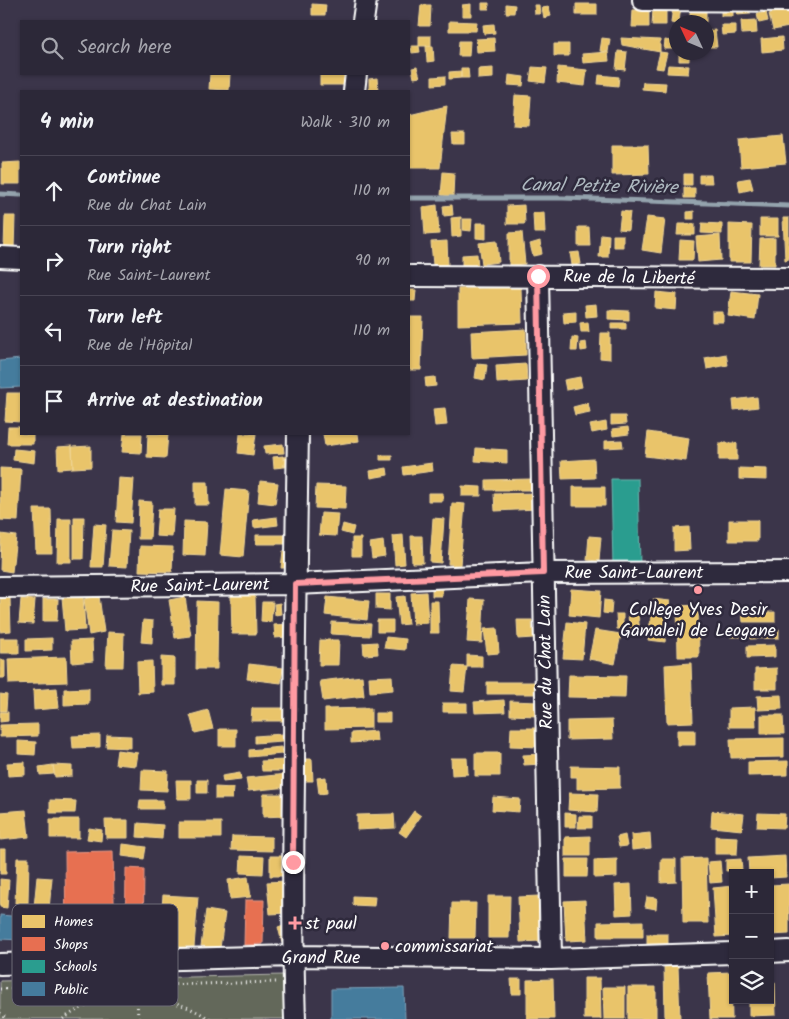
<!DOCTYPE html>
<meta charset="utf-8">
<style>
:root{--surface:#2c2838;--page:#383443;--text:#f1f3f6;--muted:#a6a6ae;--line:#484453}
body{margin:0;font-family:Kalam,sans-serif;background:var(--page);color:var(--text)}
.controls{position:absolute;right:15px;bottom:15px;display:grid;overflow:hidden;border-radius:0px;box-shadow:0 1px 4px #0004}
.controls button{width:45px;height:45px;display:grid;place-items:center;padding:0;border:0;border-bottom:1px solid var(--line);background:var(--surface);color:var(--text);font:25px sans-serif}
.compass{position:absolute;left:669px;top:15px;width:45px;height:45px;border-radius:50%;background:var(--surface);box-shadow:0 1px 4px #0004;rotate:314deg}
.stop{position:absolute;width:15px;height:15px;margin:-11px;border:4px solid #ff9aa2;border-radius:50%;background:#fff}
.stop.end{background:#ff9aa2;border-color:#fff;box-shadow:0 1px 5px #0008}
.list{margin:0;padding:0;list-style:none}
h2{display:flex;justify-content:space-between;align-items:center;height:65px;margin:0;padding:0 20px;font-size:21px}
h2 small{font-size:16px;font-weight:400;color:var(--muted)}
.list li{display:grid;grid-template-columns:32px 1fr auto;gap:15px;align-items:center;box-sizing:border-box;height:70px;padding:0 20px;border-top:1px solid var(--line)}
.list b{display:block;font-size:19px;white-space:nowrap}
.list p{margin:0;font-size:16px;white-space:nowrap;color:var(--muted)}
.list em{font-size:16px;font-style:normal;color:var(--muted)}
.icon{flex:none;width:28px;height:28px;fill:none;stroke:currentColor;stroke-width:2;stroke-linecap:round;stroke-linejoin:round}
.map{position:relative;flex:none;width:789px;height:1019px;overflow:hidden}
.search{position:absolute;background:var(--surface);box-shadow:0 1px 4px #0004;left:20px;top:20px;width:390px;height:55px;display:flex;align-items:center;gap:12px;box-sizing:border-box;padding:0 18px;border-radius:0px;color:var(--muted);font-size:19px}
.panel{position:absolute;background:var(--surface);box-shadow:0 1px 4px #0004;left:20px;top:90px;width:390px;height:345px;border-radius:0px}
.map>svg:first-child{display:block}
.green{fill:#64685a;stroke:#b2b4ac}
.homes{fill:#e9c46a;stroke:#f0d697}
.shops{fill:#e76f51;stroke:#ee9a85}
.schools{fill:#2a9d8f;stroke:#6abab1}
.public{fill:#457b9d;stroke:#7da3ba}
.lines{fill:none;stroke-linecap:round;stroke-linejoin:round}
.stream{stroke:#94a3ad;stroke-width:5}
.minor-casing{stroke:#fff;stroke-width:24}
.path{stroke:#fff;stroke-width:3;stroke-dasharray:1 4;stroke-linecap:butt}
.minor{stroke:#2f2a3d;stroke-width:20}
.route{stroke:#ff9aa2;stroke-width:6}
.poi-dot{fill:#ff9aa2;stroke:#2f2a3d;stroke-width:2}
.labels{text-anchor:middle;stroke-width:5;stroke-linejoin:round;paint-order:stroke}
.street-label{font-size:18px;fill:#fff;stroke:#2f2a3d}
.poi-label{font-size:18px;fill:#fff;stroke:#2f2a3d;text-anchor:start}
.water-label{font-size:19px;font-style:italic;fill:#afbac1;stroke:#2f2a3d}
.key{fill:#2f2a3d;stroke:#6d6a77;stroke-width:1}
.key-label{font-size:14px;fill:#fff}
</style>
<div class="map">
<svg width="789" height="1019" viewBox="0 0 789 1019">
<rect width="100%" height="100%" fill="#3b354a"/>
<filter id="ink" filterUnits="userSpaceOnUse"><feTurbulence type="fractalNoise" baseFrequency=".02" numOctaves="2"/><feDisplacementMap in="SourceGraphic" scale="10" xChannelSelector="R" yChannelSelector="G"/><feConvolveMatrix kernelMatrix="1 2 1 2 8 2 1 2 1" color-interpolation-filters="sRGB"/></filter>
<g filter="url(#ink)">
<!-- green -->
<path class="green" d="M284,975L285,1019H0V981Z"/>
<!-- homes -->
<path class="homes" d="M482,3H489V9H482Z
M312,4L326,5L325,15H312Z
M471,4V16H462V5Z
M506,4L515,5L514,13H506Z
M576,4H597V15H576Z
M421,5H431L430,26H419Z
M534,5H539L540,14H535Z
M673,5L681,6L679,22H676V24L671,23Z
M750,5V14L737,15L736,6Z
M721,6H733V16H721Z
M549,7L551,16L544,18L542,8Z
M690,7H706V22H690Z
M653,9H666V25H652Z
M789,9V27L773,30L769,14Z
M633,10H649V27H632Z
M766,12L768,21L759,23L757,14Z
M756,20L757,33L742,34L741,21Z
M449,21L477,22L476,31H449Z
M494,24L495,33L484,34L483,25Z
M721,25H736V34L722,35Z
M715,30L717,47H708L707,31Z
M419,36H431V46H419Z
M782,37L783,50L762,52L761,39Z
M494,38L495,51L477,52L476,39Z
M602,38L610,39L608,52L600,51Z
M621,38L660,40V52L622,45Z
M665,40L676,42V49H664Z
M459,41H470L469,56H458Z
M554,44H569V56H554Z
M411,46H419L420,52L412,53Z
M426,46H433L434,61L427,62Z
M618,51L627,52L625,70L616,69Z
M608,52L609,61L583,63L582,54Z
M660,52L667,53L663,69L656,68Z
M679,52H689V61H679Z
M668,65L689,66L688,74L667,73Z
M417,67L420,77L414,78L412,68Z
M532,67L547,68L545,83L530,81Z
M558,67L587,70L585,86L557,83Z
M461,68H468L469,78H461Z
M493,68V78L478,79V69Z
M461,71V78L449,79V72Z
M210,74H230L229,90L209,89Z
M320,74H354V85H320Z
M509,75L524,77L523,86L508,85Z
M599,75L619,77L618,86L598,84Z
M445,76V84L432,85V77Z
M377,78L378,91H369V79Z
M643,82L666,83L665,91L642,89Z
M515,95L531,96L529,126L513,125Z
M447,106L440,168H409V115Z
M452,134H465V144H453Z
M783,136L786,163L741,167L739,140Z
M612,145H648L649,174L612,175Z
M20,162V184H2V163Z
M443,172L454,173L453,196L441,195Z
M684,174H692V185H684Z
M699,175H711L712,183H699Z
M750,178L753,189L740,192L738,180Z
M684,188H695V198H684Z
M437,205L439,234L425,235L423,207Z
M452,205L453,215L444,216L443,206Z
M524,205L525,224H507V206Z
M621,211L630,212L628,230L619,229Z
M694,211V219H687V212Z
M544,212L545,233H534L533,213Z
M5,216H15L14,250L4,249Z
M461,217V236L452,237L451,218Z
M647,217L665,219L661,253L642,250Z
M783,218H789V259L785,260Z
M463,219H472L471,231L463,230Z
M760,219H778V236H760Z
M476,223H486V239L476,238Z
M702,223L722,224V234L701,233Z
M678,224H695V235H677Z
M729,224L752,225L751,262H729Z
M578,227H589L590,246H578Z
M522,232L525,264L509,265V233Z
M601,234L609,235L608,257H599Z
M613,235H623V247H613Z
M720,235L721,260L698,262L696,237Z
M775,238V265H759L760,239Z
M680,240L694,241L693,260H679Z
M447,241L448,265H433L431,242Z
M497,241L499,262L482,264L479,243Z
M540,241L542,254L533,256L530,244Z
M579,252L581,264L572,265L570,253Z
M477,254L478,268H462V255Z
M521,287L522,323L458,325V289Z
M409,290H416L415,301H409Z
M731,291L758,294L755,320L728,316Z
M656,292L677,294L676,310L655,308Z
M596,304L597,316L586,317L585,305Z
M608,310L629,311V320L608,319Z
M576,311V322L564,323L563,312Z
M712,312H723V322H712Z
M409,317H423L421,370H409Z
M588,322L589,332H581L580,323Z
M611,323H626V329H611Z
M526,329V355L472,358L471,332Z
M601,333H610V359L600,358Z
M572,337L578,338L577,351H571Z
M586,342L587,350L581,351L580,343Z
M726,354L728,365L707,369L705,358Z
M477,364L487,365L485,380L475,378Z
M526,364L527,381L497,383L496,366Z
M435,377L436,386L426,387L425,378Z
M580,377L582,387L566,390L564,380Z
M7,393H21V422L5,421Z
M757,397L758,407L734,410L733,400Z
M588,403L590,412L575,415L573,407Z
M445,408L447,425L435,426L433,409Z
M611,416H625L626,424L611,425Z
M606,422L607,430L592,433L590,425Z
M8,427H21V434H33V444H7Z
M628,427L629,434L613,436L612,429Z
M648,432L689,438L686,461L645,456Z
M124,434H142L141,453L122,452Z
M148,434H168L166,458L147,457Z
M240,434H256L253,455L238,453Z
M323,434H358L359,441L325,446Z
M622,440L623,447L605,448V441Z
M719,443H737V460H719Z
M283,444L284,453L265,454L264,446Z
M72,446L73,468L58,469L57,447Z
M91,446V467L73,468L72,447Z
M476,448L507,450V463L475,461Z
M14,449L35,451L34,463L13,460Z
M380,455H392V460H380Z
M283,456L284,467L274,468L273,457Z
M294,456L295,466L284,467L283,457Z
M594,459L595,478L562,479L561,461Z
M432,463L433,471L404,475L403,467Z
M0,468L21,469L18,521L0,520Z
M387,468L388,475L371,478L370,471Z
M739,468L767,469V480L739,479Z
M119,478L134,479L131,523L116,522Z
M532,479V490H486V480Z
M260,481L278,483L275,504L258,502Z
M195,482H208L209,505H195Z
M316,485L346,486L345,509L315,508Z
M462,486L481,487V496H462Z
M573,487H605V506H573Z
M226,489L249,491L243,557L220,555Z
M428,493H443V501H428Z
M537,493V509L495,511L494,494Z
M139,501L152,502L150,539H138Z
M452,503L465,504L460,565L448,564Z
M34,509H51L52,553H36Z
M158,509H174L172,537L156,536Z
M321,513L338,514L336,536L319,535Z
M74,517H84L83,559H74Z
M277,517L278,525L254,528L253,520Z
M433,518L444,519L441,563L430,562Z
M58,519H71V562H57Z
M729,520H758V541H729Z
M184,521L207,522L205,556L183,555Z
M94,524L106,525L103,567H91Z
M343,524L354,527L352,535L341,532Z
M689,527L690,550L674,551V528Z
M112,530L129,531L127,567L109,566Z
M1,534L16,536L12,572L0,570Z
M256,535H286V544H256Z
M403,535L405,564L395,565L393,536Z
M411,536H422L423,563H412Z
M589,536L601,537L599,561L587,560Z
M352,538H361V556H352Z
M383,541L385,556L372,558L370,543Z
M140,546L173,547L172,572L139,571Z
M283,551L291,552L289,568H281Z
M442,589V596H432V590Z
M571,589L601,591L599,618L569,615Z
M426,592L428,623L413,624L411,593Z
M376,594H390V610L376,609Z
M83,596L85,630L65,631L62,597Z
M99,596L104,632L89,635L84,599Z
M231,596H255L256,634H232Z
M405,596L408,624L399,625L396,597Z
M185,597L191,636L175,638L169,600Z
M327,597L369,601L367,620L325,615Z
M10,598L11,631L0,632V599Z
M21,599L35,600L33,624L19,623Z
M43,599H58L57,621H43Z
M470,599L484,600L482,643L467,642Z
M653,599L670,601L665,642L648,640Z
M604,600L612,601L611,614L603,613Z
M197,601L218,602L217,669H196Z
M430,601H438L439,633H430Z
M262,602H273L271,622L261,621Z
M280,603L281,614L275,615L274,604Z
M698,605L699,657H678L677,606Z
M775,612V622H743L742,613Z
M616,614H623V629H617Z
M638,614L640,633L630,634L628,615Z
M143,620L153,621L152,643L141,642Z
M377,620H393V632H377Z
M517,620H532L533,638L518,639Z
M332,622L371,624L370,636L331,634Z
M567,622L585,624L582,659L563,658Z
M287,624L288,637L275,638L274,625Z
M497,628L499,653L487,654L484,629Z
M743,628L744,637H730V629Z
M779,629V638L750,639V630Z
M595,630L621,634L615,664L589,659Z
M108,632L124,633L123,667H106Z
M386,637L406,639L405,650L384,648Z
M0,638H19V653H0Z
M52,638V650L26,651V639Z
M92,640L93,661L72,663L71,641Z
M320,640H339L338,665H319Z
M377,642L378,654L364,655L363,643Z
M775,645V657L747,658V646Z
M467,655L482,656V667H467Z
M66,657L67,682L9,684L8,659Z
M161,657L175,658V685H161Z
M0,660H5V678H0Z
M152,661L153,692L138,693L137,662Z
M691,663L693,722L667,723L665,665Z
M249,664L283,668L281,683L247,679Z
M453,666L467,667L464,692L451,691Z
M777,668V689H755V669Z
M569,675L626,676L625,698L568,697Z
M362,676L364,696L323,701L320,681Z
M392,676L393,690L370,692L369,677Z
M487,682H536V694H487Z
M57,688L59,708L34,710L33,690Z
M89,688V704L64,705V689Z
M0,694L7,695L6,711H0Z
M781,695L782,709L758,710L757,696Z
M504,700L505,712L475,713L474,702Z
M510,701L538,702L537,716L510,715Z
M443,703H467V712H443Z
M755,707L756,727H729V708Z
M252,708H286L285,721H251Z
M371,708V728L325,729V709Z
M208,710L213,729L195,733L190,715Z
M0,712H8V721L0,722Z
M375,713H390V722H375Z
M761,715H783L784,734H761Z
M612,720L613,739L567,740V721Z
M38,724V736L0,737V725Z
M511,728H540V747L510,746Z
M219,729H236V746H219Z
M677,730H695V745H677Z
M376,731L377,741L351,743V733Z
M282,734V741L255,743V736Z
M100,735V747L73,748L72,736Z
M107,735L131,736V748L106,747Z
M784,738V757L731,758L730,739Z
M18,741L36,742L35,755L18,754Z
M281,747L282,754L249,757V750Z
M117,750L138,753L136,766L115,764Z
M475,753H500V776H475Z
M542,754V764L524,765L523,755Z
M451,758H467L468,774L452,775Z
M304,759H312L313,781H305Z
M285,760V771H262L261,761Z
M788,761V775L748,776V762Z
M25,762V775L8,776L7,763Z
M53,765L54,774L40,775L39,767Z
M53,765L72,766V776L55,777Z
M571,766L620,767V788L577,789V777H571Z
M142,770L168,771L167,791L141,790Z
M240,773L241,780L223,782L222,776Z
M287,774L289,787L248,791L246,778Z
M326,777L327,793L319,794L317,778Z
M176,780H191V799H177Z
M197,780H207V793H197Z
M215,787L233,788L232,799H215Z
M569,793L598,794L597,812L568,810Z
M263,794H283L284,816L263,817Z
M493,797L520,799L519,812L492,810Z
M50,800L76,801L75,813H50Z
M140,800H163V809H139Z
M26,810L29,837L0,840V812Z
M414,811L421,816L406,837L399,832Z
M712,811L744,814L742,830L711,827Z
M565,813L576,814V827H565Z
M758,813L785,814L784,828L757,827Z
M394,814L395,828L357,830V815Z
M579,816H592V828H578Z
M50,819H79V838H50Z
M105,820H128V838H106Z
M179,822H221V838H179Z
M138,823L163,825L162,839L137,837Z
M89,828L102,830L101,841L87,839Z
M650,833L651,848L632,850L631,835Z
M625,835L627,846L619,847L617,837Z
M232,836L272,837V851L231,850Z
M590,836V856H565V837Z
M715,836L738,837L737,854H715Z
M123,844L146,847L144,859L122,856Z
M0,849H6V874H0Z
M241,856L264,857L263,874L240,873Z
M270,856H289V876H270Z
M785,856L786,877L770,878V873H749L748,858Z
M17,858H29L28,903H15Z
M706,858L708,923H683L682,859Z
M566,859H588L587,877H566Z
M617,859V877L594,878V860Z
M661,859H676V882L661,883Z
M741,859L742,870L726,871V860Z
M720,861L722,882L710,883L708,862Z
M37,877L52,878L49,909L34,907Z
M248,877L251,897L230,899L228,880Z
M0,879L9,880L7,908L0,907Z
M286,881L288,913L270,914L267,882Z
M631,884L632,914L616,915L615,885Z
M789,884V934L770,935V885Z
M733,886V936L716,937L713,888Z
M163,895L198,897L194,947L159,946Z
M353,896L375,897L374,906L353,905Z
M488,896H510L509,938H488Z
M539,896L541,941L520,942L518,897Z
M647,897L657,898L656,909L645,907Z
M585,900L587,940L566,941L564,901Z
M452,903H476L475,938H451Z
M206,910L225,913L220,948L201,946Z
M643,921V937H598V922Z
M286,924L291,941L282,943L278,927Z
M647,934H668V944H647Z
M664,966H678L680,1019H665Z
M731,972L732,1019H710L708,973Z
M584,978H600L601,1019H584Z
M511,979H521V994H512Z
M553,979L554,1019H527V980Z
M770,982H775L776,1015L749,1016V1000H770Z
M603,987H625V1019H604Z
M628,987H656V1019H628Z"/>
<!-- shops -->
<path class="shops" d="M113,851L115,948H66L65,852Z
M126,868L144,869L143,947H125Z
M245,900H264L263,944L244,945Z"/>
<!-- schools -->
<path class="schools" d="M611,479H638L640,564L613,565Z"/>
<!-- public -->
<path class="public" d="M21,359V387L0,388V361Z
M0,915L22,917L21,940L0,939Z
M404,988L405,1019H331V989Z"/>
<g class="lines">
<!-- stream -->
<path class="stream" d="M0,194L21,195
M409,198H563L789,206"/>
<!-- minor casing -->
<g class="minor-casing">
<path id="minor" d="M643,0L789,1
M363,21L366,0
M354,91L356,74
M0,257L21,258
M409,276L789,278
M538,276L551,959
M0,587L295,584L543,573L789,572
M770,952L789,951
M0,964L292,956L551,959L733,953
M295,1019C292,938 293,858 294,777C294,663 296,548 298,434"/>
</g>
<!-- path -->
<path class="path" d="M136,977L138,1019
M0,989L276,982V983
M0,1013L7,1019
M63,1019C108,987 165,991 210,1019"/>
<!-- minor -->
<use href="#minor" class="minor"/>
</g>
</g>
<g class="lines" filter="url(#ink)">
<!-- route -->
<path class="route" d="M293,862L295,584L543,573L538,276"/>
</g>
<!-- markers -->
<g class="poi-dot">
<circle cx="698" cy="590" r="5"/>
<path d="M292.5 915.5h5v5h5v5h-5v5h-5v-5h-5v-5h5z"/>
<circle cx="385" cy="946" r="5"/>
</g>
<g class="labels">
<!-- street labels -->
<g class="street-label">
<text transform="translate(629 277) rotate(1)" y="6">Rue de la Liberté</text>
<text x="634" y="578">Rue Saint-Laurent</text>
<text transform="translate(200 585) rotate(-1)" y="6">Rue Saint-Laurent</text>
<text transform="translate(545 662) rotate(-91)" y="6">Rue du Chat Lain</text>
<text x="321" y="963">Grand Rue</text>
</g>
<!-- poi labels -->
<g class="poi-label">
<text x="698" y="615" text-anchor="middle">College Yves Desir<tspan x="698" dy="21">Gamaleil de Leogane</tspan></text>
<text x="305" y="929">st paul</text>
<text x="395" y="952">commissariat</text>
</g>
<!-- water labels -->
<g class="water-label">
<text transform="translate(599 185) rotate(1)" y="7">Canal Petite Rivière</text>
</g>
</g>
<!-- legend -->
<rect x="12" y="904" width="166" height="102" rx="8" class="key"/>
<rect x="22" y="915" width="23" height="13" fill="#e9c46a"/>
<rect x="22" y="937" width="23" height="14" fill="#e76f51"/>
<rect x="22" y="960" width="23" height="13" fill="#2a9d8f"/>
<rect x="22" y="982" width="23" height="14" fill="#457b9d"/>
<g class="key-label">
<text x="54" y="926">Homes</text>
<text x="54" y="949">Shops</text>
<text x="54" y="971">Schools</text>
<text x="54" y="994">Public</text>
</g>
</svg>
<div class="controls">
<button>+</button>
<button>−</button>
<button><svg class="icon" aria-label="layers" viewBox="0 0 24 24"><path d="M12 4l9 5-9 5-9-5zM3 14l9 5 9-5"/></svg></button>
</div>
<svg class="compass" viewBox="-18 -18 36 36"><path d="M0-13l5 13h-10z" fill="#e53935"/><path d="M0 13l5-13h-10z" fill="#a6a6ae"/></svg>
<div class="stop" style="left:538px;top:276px"></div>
<div class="stop end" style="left:293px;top:862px"></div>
<div class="search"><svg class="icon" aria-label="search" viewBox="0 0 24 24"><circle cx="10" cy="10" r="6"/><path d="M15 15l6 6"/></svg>Search here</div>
<section class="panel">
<h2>4 min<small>Walk · 310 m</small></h2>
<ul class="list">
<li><svg class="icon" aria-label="ahead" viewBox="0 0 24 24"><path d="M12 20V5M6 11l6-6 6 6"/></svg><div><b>Continue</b><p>Rue du Chat Lain</p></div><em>110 m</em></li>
<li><svg class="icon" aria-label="right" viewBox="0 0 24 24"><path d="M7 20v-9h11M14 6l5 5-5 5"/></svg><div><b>Turn right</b><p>Rue Saint-Laurent</p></div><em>90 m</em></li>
<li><svg class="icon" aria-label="left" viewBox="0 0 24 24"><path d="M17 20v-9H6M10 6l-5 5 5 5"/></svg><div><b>Turn left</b><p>Rue de l'Hôpital</p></div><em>110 m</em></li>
<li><svg class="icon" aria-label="arrive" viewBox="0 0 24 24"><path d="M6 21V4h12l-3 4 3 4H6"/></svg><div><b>Arrive at destination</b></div></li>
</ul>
</section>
</div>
